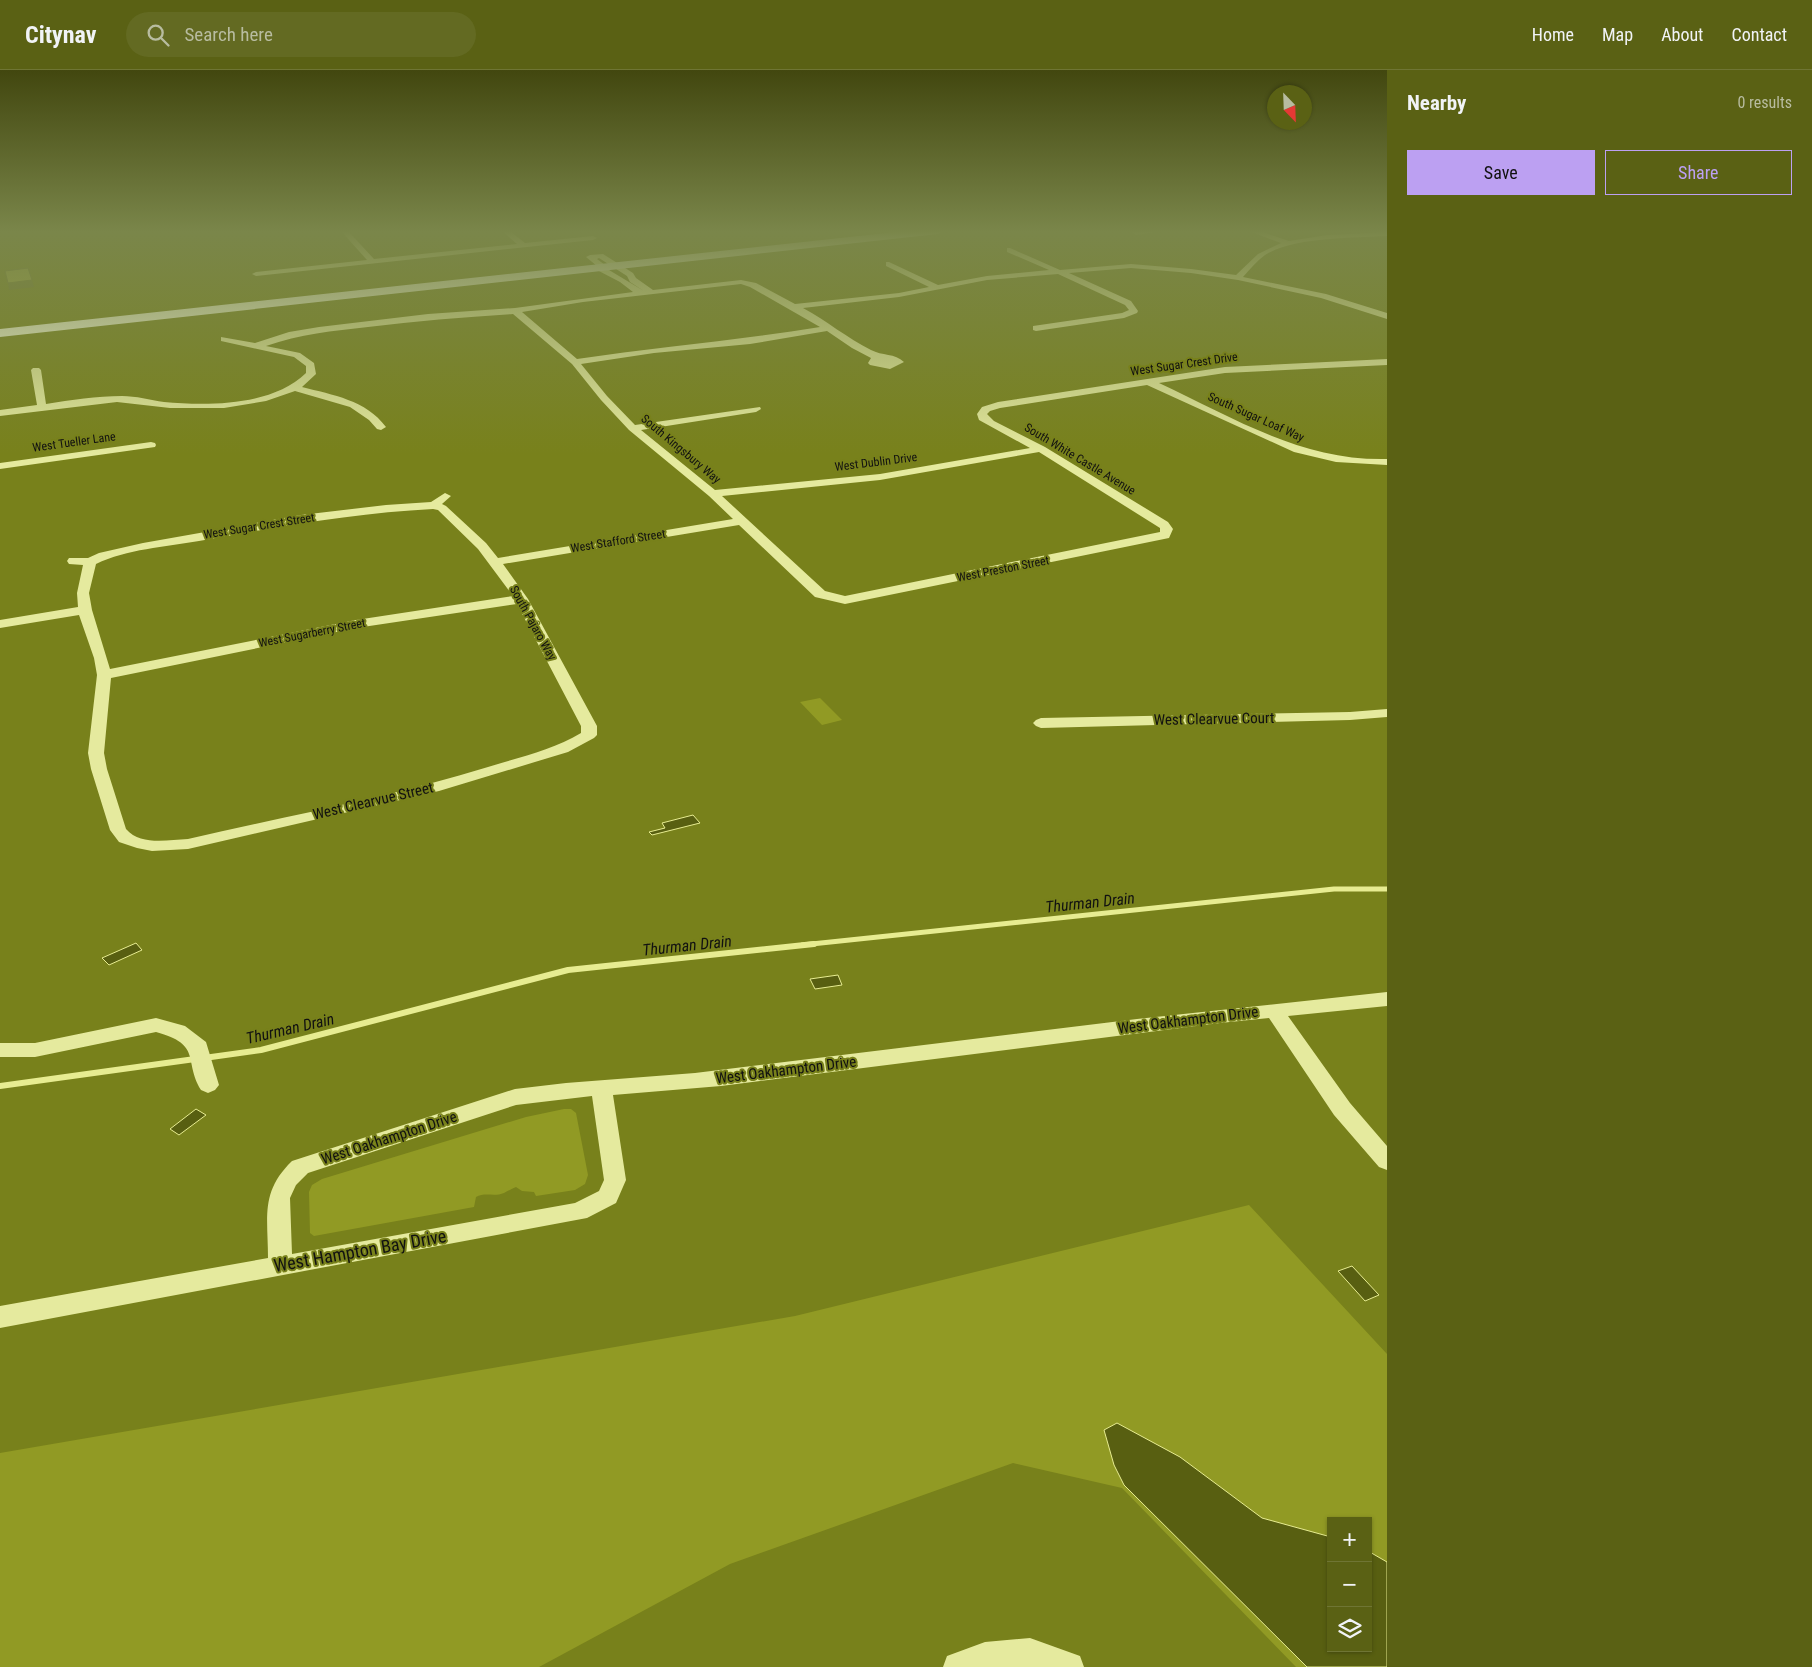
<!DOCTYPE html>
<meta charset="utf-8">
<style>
:root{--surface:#5a6114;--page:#636a22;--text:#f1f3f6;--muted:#b8bca0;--line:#6f7534;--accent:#bca0f2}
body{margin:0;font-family:"Roboto Condensed",sans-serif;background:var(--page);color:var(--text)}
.controls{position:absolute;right:15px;bottom:15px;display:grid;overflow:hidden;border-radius:0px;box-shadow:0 1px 4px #0004}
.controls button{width:45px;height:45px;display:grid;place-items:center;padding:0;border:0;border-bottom:1px solid var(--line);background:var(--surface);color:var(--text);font:25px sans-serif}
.compass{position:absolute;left:1267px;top:15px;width:45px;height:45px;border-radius:50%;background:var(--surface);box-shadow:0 1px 4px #0004;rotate:157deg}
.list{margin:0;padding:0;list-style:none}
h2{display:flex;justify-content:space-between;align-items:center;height:65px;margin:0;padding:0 20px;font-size:21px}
h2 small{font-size:16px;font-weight:400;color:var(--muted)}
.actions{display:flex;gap:10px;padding:15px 20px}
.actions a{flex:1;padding:11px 0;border:1px solid var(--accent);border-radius:0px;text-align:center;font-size:18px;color:var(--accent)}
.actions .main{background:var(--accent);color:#111}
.icon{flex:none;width:28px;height:28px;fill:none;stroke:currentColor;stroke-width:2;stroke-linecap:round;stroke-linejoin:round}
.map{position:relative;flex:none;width:1387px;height:1597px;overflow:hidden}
header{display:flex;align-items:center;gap:30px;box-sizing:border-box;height:70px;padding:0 25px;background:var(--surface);border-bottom:1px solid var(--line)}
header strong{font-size:24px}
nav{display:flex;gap:28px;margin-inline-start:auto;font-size:18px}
.search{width:350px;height:45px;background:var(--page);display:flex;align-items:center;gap:12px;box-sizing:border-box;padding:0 18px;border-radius:28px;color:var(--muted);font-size:19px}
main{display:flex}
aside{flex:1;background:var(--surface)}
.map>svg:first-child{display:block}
.green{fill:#919a24;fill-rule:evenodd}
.water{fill:#585f11;stroke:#e7ec91}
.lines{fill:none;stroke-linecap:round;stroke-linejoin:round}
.stream-far1{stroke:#e7ec91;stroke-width:5}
.stream{stroke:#e7ec91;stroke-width:6}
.minor{fill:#e5ea9e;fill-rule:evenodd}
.primary{fill:#fbfee2;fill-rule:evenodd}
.shaded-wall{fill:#72782f}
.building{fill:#a3ab43;stroke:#72782f}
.labels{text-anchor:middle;stroke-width:4;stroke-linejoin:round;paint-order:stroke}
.far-street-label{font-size:12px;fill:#111;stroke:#78811b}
.street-label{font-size:15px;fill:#111;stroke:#78811b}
.water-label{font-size:16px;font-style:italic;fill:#111;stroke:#78811b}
.near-street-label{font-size:18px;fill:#111;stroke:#78811b}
</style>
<header>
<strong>Citynav</strong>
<div class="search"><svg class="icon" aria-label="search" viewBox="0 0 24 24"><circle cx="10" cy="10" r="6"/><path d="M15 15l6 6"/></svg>Search here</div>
<nav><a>Home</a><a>Map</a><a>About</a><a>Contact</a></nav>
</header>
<main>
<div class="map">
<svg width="1387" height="1597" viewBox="0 0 1387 1597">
<rect width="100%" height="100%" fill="#78811b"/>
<!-- green -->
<path class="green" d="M820,628L842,650L822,655L800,632Z
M564,1039H571L576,1043L588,1105L585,1114L575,1120L536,1126L534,1122L522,1121L516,1117C511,1119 508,1121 504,1123C495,1127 484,1122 476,1127L474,1137L314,1166L310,1163L309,1122L312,1115L322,1109L526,1047Z
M1249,1135L1387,1284V1597H1296L1122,1418L1013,1393L730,1494L539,1597H0V1383L795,1246ZM1331,1451H1368V1578H1331Z"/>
<!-- water -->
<path class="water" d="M693,745L700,753L652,765L649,762L665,758L662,753Z
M136,873L142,880L109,895L102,888Z
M838,905L842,915L815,919L810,909Z
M196,1039L206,1045L179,1065L170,1059Z
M1352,1196L1379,1225L1365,1231L1338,1201Z
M1117,1353L1180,1387L1262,1448L1331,1467V1578H1368V1481L1387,1492V1597H1307L1124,1415L1114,1395L1104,1360Z"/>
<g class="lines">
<!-- stream-far1 -->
<path class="stream-far1" d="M802,875L1334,819H1387"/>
<!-- stream -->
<path class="stream" d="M204,988L261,980L568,900L814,874
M0,1016L195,989"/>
<!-- minor -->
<path class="minor" d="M341,161H348L374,189L517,174L502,161H510L525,173L593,166L597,168L593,170L256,206L252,204L256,202L367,190Z
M1134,161H1163L1136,165L1132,163Z
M1249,161H1260L1289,171L1327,165L1387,162V166C1353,168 1293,167 1265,185C1257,191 1250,199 1243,207L1326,224L1387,243V249L1321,228L1238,210L1191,203L1131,198L1069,203L1131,231L1138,241L1137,243L1124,248L1036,261L1033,260V256L1122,243L1129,240L1125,235L1058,204L987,210L899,227L803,238C827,251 847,268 871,280C882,286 895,283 904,292L890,299L870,295L868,293L871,288L852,278L827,261L750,274L654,283L581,294L607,326L635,355L760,337L761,339L756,342L641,360L715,420L880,404L1030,378L979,350L977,344L982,337L998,332L1225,297L1387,289V295L1225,303L1159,313C1234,348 1302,391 1387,389V395L1336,392L1294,382L1147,315L1000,338L990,341L987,344L994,351L1045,377L1168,452L1173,459L1169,468L845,534L815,527L739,455L503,494L528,529L597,656V665L594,668L568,682L439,721L188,779L152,781L137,778L119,772L110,760L91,699L88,683L97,605L94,588L79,545L0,558V550L78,537L77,523L83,495L69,494L67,491L69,488H88L99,483L143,473L301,445L386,435L431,432L445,423L451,426L442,434L446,436L486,473L498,488L733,449L709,426L629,360L601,330L572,294L513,244C465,247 416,251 368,257C333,261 300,264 266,276L300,283L314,293L316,304L302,317C333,325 366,330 386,357L381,360L377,359L369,350L350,337L295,321L266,331L224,338H170L117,332L0,346V340L37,335L31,300L33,298H39L41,300L46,334C71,330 97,326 122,326C136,326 150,330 164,332C209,336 272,336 306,303V296L294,287L221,271V267L255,273L289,262L319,257L428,244L515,238L633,222L620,212L597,200V196L586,187L590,185L603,184L633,203L636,208L653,220L741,210L756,213L795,234L899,223L929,217L886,196V192H889L938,215L987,206L1049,200L1007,182V178H1010L1060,200L1131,194L1191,199L1236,205L1258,184L1281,173ZM599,188L627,206L630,212L644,221L604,197L605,195L597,189ZM741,214L750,217L820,257C740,270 658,277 577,289L522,242L583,232ZM1039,382L1160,458V462L845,526L825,521L722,426L880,410ZM433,439L438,440L478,479L513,526L356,550L110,599L92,540L89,523L96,494C127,479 165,477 199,471C277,457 354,443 433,439ZM517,534L581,656V663C553,680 520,687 488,697C390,727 288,746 188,769C167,770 141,776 126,759L107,699L104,683L111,608L356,558Z
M151,372L155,373L156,375L155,377L0,399V393Z
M1387,639V647L1350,650L1041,658L1036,656L1033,653L1036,650L1041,648L1350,642Z
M1387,922V936L1288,946L1350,1033L1387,1076V1100L1379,1097L1334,1045L1269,948L1220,953L721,1016L613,1025L626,1110L616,1133L587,1148L0,1258V1236L268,1188C268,1147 260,1122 292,1091L515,1019L566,1013L695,1003L1137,949ZM592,1026L604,1110L599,1121L575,1133L292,1184L290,1128L296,1115L308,1103L516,1035Z
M156,948L185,956L206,972L219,1015L215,1020L208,1023L201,1020C183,990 203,975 156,962L35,987H0V973H35Z
M1030,1568L1080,1586L1084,1597H943L947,1586L985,1572Z"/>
<!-- primary -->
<path class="primary" d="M905,161H943L938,164L0,267V259Z"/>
</g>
<!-- shaded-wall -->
<path class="shaded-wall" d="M32,210L34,217L9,220L8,213Z"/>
<!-- building -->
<path class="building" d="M28,198L32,210L8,213L5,201Z"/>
<!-- sky -->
<linearGradient id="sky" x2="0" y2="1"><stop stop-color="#42470f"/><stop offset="0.42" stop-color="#7a864a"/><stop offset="1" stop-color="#7a864a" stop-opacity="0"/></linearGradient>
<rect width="1387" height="385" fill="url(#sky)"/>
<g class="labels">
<!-- far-street labels -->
<g class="far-street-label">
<text transform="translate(1184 294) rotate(-8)" y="4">West Sugar Crest Drive</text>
<text transform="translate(1256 347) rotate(24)" y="4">South Sugar Loaf Way</text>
<text transform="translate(74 372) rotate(-8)" y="4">West Tueller Lane</text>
<text transform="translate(681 379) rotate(40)" y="4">South Kingsbury Way</text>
<text transform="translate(1080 389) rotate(31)" y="4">South White Castle Avenue</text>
<text transform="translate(876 392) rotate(-7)" y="4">West Dublin Drive</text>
<text transform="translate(259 456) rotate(-9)" y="4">West Sugar Crest Street</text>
<text transform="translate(618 471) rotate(-9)" y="4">West Stafford Street</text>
<text transform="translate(1003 499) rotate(-11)" y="4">West Preston Street</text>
<text transform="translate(533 553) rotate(61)" y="4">South Pajaro Way</text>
<text transform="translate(312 563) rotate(-11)" y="4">West Sugarberry Street</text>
</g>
<!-- street labels -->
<g class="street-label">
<text transform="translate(1214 649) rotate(-1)" y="5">West Clearvue Court</text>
<text transform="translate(373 731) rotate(-13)" y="5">West Clearvue Street</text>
<text transform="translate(1188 950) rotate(-7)" y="5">West Oakhampton Drive</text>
<text transform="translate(786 1000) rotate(-7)" y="5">West Oakhampton Drive</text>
<text transform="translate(389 1068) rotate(-18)" y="5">West Oakhampton Drive</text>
</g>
<!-- water labels -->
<g class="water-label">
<text transform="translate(1090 832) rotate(-6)" y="6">Thurman Drain</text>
<text transform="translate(687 875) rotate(-6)" y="6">Thurman Drain</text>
<text transform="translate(290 958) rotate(-13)" y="6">Thurman Drain</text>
</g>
<!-- near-street labels -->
<g class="near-street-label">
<text transform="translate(360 1181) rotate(-10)" y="6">West Hampton Bay Drive</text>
</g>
</g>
</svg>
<div class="controls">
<button>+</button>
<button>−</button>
<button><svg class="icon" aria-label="layers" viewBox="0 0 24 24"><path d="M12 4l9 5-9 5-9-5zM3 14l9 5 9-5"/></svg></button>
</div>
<svg class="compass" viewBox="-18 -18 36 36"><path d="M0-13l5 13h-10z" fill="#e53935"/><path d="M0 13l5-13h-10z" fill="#b8bca0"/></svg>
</div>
<aside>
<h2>Nearby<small>0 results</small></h2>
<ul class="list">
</ul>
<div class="actions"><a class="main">Save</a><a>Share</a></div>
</aside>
</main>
